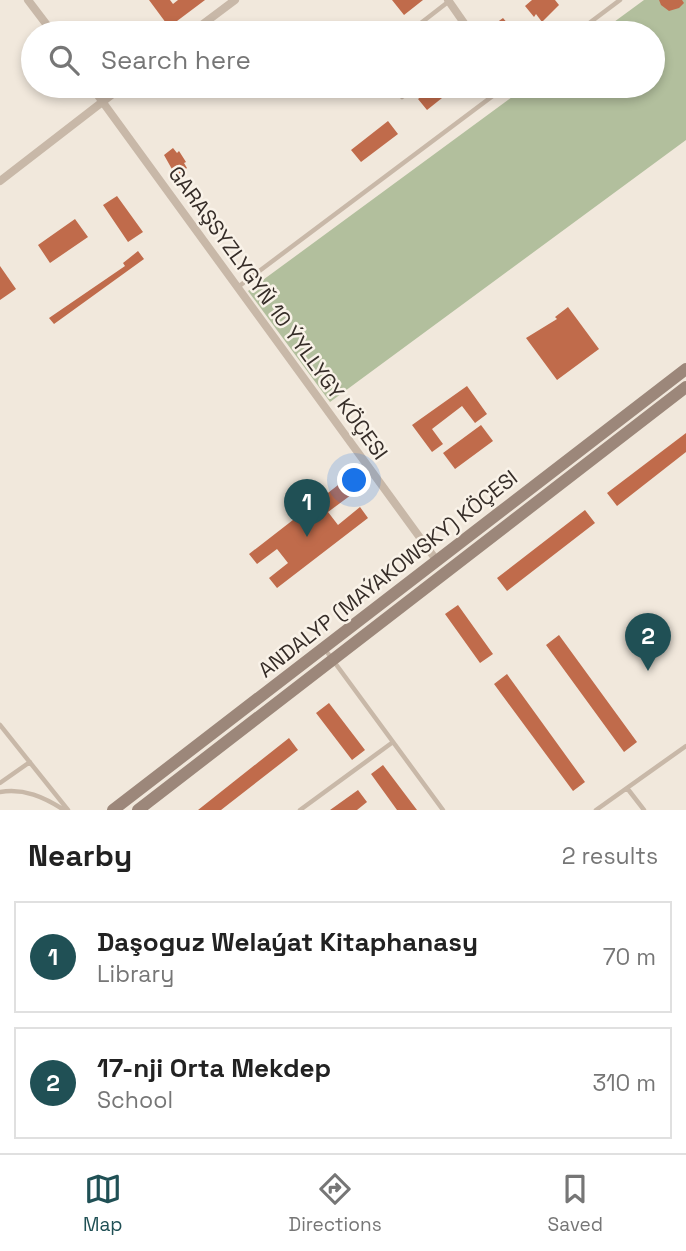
<!DOCTYPE html>
<meta charset="utf-8">
<style>
:root{--surface:#fff;--page:#f2f2f2;--text:#222;--muted:#767676;--line:#e0e0e0;--accent:#205055}
body{margin:0;font-family:"Space Grotesk",sans-serif;background:var(--page);color:var(--text)}
.you{position:absolute;left:355px;top:481px;width:24px;height:24px;margin:-18px;border:5px solid #fff;border-radius:50%;background:#1a73e8;box-shadow:0 0 0 10px #1a73e833}
.badge{display:grid;place-items:center;width:46px;height:46px;border-radius:50%;background:var(--accent);color:#fff;font-size:23px;font-weight:700}
.pin{position:absolute;translate:-50% -58px;filter:drop-shadow(0 2px 4px #0008)}
.pin::after{content:'';position:absolute;top:37px;width:24px;height:21px;background:inherit;clip-path:polygon(0 0,100% 0,50% 100%)}
.list{margin:0;padding:0;list-style:none}
h2{display:flex;justify-content:space-between;align-items:center;height:91px;margin:0;padding:0 28px;font-size:30px}
h2 small{font-size:23px;font-weight:400;color:var(--muted)}
.list li{display:grid;grid-template-columns:46px 1fr auto;gap:21px;align-items:center;box-sizing:border-box;height:112px;margin:0 14px 14px;padding:0 14px;border:2px solid var(--line);border-radius:0px}
.list b{display:block;font-size:26px;white-space:nowrap}
.list p{margin:0;font-size:23px;white-space:nowrap;color:var(--muted)}
.list em{font-size:23px;font-style:normal;color:var(--muted)}
.icon{flex:none;width:38px;height:38px;fill:none;stroke:currentColor;stroke-width:2;stroke-linecap:round;stroke-linejoin:round}
.map{position:relative;flex:none;width:686px;height:810px;overflow:hidden}
.search{position:absolute;background:var(--surface);box-shadow:0 4px 10px #0003;left:21px;right:21px;top:21px;height:77px;display:flex;align-items:center;gap:18px;box-sizing:border-box;padding:0 24px;border-radius:38px;color:var(--muted);font-size:26px}
.sheet{height:343px;background:var(--surface)}
nav{display:flex;justify-content:space-around;align-items:center;box-sizing:border-box;height:98px;border-top:2px solid var(--line);background:var(--surface);font-size:19px;color:var(--muted)}
nav a{display:grid;justify-items:center;gap:4px}
nav .on{color:var(--accent)}
.map>svg:first-child{display:block}
.green{fill:#b2bf9d}
.building{fill:#c06b4b}
.lines{fill:none;stroke-linecap:round;stroke-linejoin:round}
.service{stroke:#c8b8a8;stroke-width:4.5}
.minor{stroke:#c8b8a8;stroke-width:8}
.secondary{stroke:#9c877a;stroke-width:12}
.labels{text-anchor:middle;stroke-width:5;stroke-linejoin:round;paint-order:stroke}
.street-label{font-size:21px;fill:#362d28;stroke:#f9f2e8}
</style>
<div class="map">
<svg width="686" height="810" viewBox="0 0 686 810">
<rect width="100%" height="100%" fill="#f1e8dc"/>
<!-- green -->
<path class="green" d="M644,0H686V140L330,402L248,291L527,86H653V33H599Z"/>
<!-- building -->
<path class="building" d="M149,0H170L173,4L178,0H205L169,27Z
M392,0H423L404,15Z
M532,0H555L559,5L542,22L536,14L534,17L525,6Z
M659,0H682L684,3L679,8L669,11L661,5Z
M503,18L509,25L512,23L519,33H488L494,29L492,26Z
M435,86H457L427,110L418,99Z
M388,121L398,134L361,162L351,150Z
M173,148L177,153L179,151L186,162L184,163L187,168L178,175L175,170L173,171L164,155Z
M117,196L143,232L128,242L103,205Z
M75,219L88,237L50,263L38,245Z
M138,251L144,259L54,324L49,318L125,266L123,263Z
M0,266L16,289L0,300Z
M568,307L599,349L557,380L526,338L557,319L555,317Z
M467,386L487,414L475,423L462,406L432,429L443,444L432,452L412,425Z
M481,425L493,441L455,469L443,453Z
M686,433V452L617,506L607,493Z
M342,482L351,495L328,512L338,525L360,507L368,518L277,588L269,578L288,563L277,549L257,564L249,554Z
M585,510L595,523L507,591L497,578Z
M458,605L493,654L480,663L445,614Z
M559,635L637,742L624,752L546,645Z
M507,674L585,782L573,791L494,684Z
M329,703L365,750L352,760L316,713Z
M289,738L298,750L221,810H198Z
M383,765L417,810H397L371,774Z
M358,790L367,802L357,810H330Z"/>
<g class="lines">
<!-- service -->
<path class="service" d="M408,33L448,2
M576,33L620,0
M402,97L417,86
M238,287L506,86
M324,648L443,810
M0,725L68,810
M0,783L30,762
M627,788L644,810
M0,792C24,788 44,797 64,810
M300,810L393,742
M596,810L686,746"/>
<!-- minor -->
<path class="minor" d="M28,0L53,33
M448,0L471,33
M191,33L235,0
M91,86L437,561
M0,181L123,86"/>
<!-- secondary -->
<path class="secondary" d="M113,810L686,369
M138,810L686,387"/>
</g>
<g class="labels">
<!-- street labels -->
<g class="street-label">
<text transform="translate(278 313) rotate(54)" y="7">GARAŞSYZLYGYŇ 10 ÝYLLYGY KÖÇESI</text>
<text transform="translate(388 574) rotate(-38)" y="7">ANDALYP (MAÝAKOWSKY) KÖÇESI</text>
</g>
</g>
</svg>
<div class="you"></div>
<div class="pin badge" style="left:307px;top:537px">1</div>
<div class="pin badge" style="left:648px;top:671px">2</div>
<div class="search"><svg class="icon" aria-label="search" viewBox="0 0 24 24"><circle cx="10" cy="10" r="6"/><path d="M15 15l6 6"/></svg>Search here</div>
</div>
<section class="sheet">
<h2>Nearby<small>2 results</small></h2>
<ul class="list">
<li><span class="badge">1</span><div><b>Daşoguz Welaýat Kitaphanasy</b><p>Library</p></div><em>70 m</em></li>
<li><span class="badge">2</span><div><b>17-nji Orta Mekdep</b><p>School</p></div><em>310 m</em></li>
</ul>
</section>
<nav>
<a class="on"><svg class="icon" aria-label="map" viewBox="0 0 24 24"><path d="M3 6l6-2 6 2 6-2v14l-6 2-6-2-6 2zM9 4v14M15 6v14"/></svg>Map</a>
<a><svg class="icon" aria-label="directions" viewBox="0 0 24 24"><path d="M12 3l9 9-9 9-9-9zM9 14v-3h6M13 9l2 2-2 2"/></svg>Directions</a>
<a><svg class="icon" aria-label="saved" viewBox="0 0 24 24"><path d="M7 4h10v16l-5-4-5 4z"/></svg>Saved</a>
</nav>
